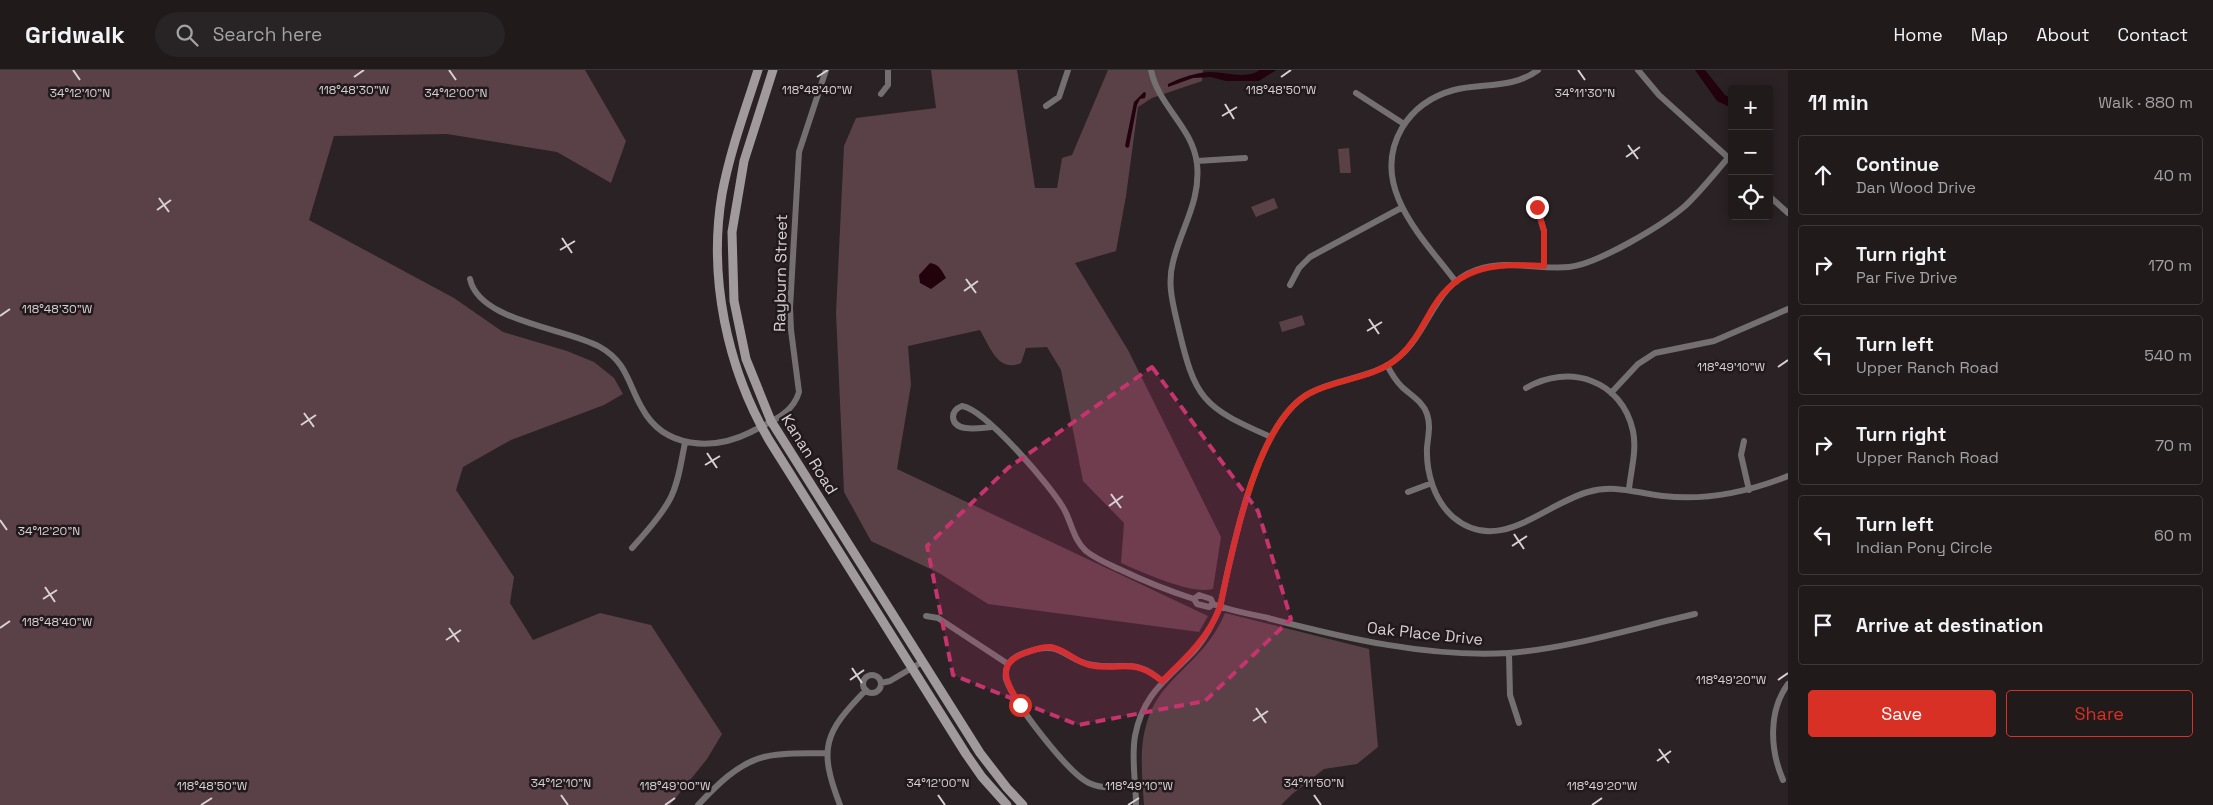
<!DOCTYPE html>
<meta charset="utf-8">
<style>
:root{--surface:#201a1b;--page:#282324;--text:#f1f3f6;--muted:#a2a1a3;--line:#3d383a;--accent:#d93025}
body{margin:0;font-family:"Space Grotesk",sans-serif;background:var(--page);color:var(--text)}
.controls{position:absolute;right:15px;top:15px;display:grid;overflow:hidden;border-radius:5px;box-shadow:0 2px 12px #0003}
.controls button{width:45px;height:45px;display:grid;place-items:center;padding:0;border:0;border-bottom:1px solid var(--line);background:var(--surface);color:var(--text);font:25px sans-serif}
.stop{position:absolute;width:15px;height:15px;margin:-11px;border:4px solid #d93025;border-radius:50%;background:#fff}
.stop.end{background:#d93025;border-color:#fff;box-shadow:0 1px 5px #0008}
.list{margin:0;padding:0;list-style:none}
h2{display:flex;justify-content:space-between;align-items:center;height:65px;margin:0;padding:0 20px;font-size:21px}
h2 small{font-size:16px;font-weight:400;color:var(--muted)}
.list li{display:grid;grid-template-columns:32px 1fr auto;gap:15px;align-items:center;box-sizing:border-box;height:80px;margin:0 10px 10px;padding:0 10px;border:1px solid var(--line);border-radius:5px}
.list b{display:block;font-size:19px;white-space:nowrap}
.list p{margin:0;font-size:16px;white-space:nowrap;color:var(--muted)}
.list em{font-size:16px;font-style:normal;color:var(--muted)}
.actions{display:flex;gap:10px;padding:15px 20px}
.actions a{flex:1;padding:11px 0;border:1px solid var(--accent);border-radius:5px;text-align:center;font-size:18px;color:var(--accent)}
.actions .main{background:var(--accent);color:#fff}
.icon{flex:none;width:28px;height:28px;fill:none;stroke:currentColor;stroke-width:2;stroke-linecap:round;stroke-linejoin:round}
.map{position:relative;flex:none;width:1788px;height:735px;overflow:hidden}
header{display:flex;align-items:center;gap:30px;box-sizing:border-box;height:70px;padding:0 25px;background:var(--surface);border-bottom:1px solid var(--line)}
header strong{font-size:24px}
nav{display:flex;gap:28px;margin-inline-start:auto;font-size:18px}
.search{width:350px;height:45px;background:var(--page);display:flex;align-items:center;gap:12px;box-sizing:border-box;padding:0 18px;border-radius:28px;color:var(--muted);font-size:19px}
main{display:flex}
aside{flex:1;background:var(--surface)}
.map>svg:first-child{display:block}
.green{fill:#5a4047}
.water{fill:#22020d}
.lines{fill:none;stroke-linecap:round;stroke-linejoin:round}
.street{stroke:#746f70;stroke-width:6}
.secondary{stroke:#a19a9c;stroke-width:9}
.route{stroke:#d93025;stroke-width:6}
.marked{fill:#c5346d;fill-opacity:0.2;stroke:#c5346d;stroke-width:4;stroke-dasharray:10 6;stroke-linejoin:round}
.ticks{fill:none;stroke:#d7d1d3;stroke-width:2}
.labels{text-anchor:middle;stroke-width:5;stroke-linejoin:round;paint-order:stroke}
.street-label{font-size:16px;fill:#d7d1d3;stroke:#21191b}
.ticks-label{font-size:12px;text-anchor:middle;fill:#d7d1d3;stroke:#21191b;stroke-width:5;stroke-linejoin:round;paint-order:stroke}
</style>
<header>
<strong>Gridwalk</strong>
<div class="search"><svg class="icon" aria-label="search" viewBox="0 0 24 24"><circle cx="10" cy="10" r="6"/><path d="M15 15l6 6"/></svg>Search here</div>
<nav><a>Home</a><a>Map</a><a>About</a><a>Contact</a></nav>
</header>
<main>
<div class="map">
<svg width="1788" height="735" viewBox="0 0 1788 735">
<rect width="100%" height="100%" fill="#2a2224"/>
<!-- green -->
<path class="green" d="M0,0H585L626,71L611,113L557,82L447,64L334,66L309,150L454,228L503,262L567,281L594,292L614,308L623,324L604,335L511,370L463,397L456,420L514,507L510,533L533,570L600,543L651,555L722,664L707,689L670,735H0Z
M931,0H1017L1035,118H1057L1062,88L1072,85L1108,0H1203L1202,11L1152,28L1138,37L1126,126L1116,181L1075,193L1128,280L1221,467L1213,519C1191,525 1142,502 1121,493L1124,453L1083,411L1061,300L1047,277L1026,278L1021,293C998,303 990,277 980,260L908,276L911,315L897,399L1208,546L1199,562L988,534L939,503L871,471L844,422L836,243L844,76L856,48L936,38Z
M1349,78L1351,103H1340L1338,79Z
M1274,128L1278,138L1256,147L1251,137Z
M1302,245L1305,255L1282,262L1279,252Z
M1225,543L1369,579L1378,677L1357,694L1324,699L1291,725L1281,735H1144C1141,691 1136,651 1168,615C1191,590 1211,576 1225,543Z"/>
<!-- water -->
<path class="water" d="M1260,0H1276L1259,11H1226L1211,7L1193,8L1168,17V14C1183,7 1194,3 1210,2C1227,2 1245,10 1260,0Z
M1695,0H1705L1725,25L1732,28V38L1717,31Z
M1144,22L1146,23L1145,28L1140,29L1137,35L1129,77L1127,78L1125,76L1134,32Z
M930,193C939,194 942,201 946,208L931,219L920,213L919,205Z"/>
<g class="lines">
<!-- street -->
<path class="street" d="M1151,0C1158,36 1193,57 1197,94C1201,131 1181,158 1173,192C1167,214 1173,234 1178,256C1195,329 1202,337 1271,367
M1638,0L1659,25L1732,91
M1356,23L1404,54
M881,24L888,15V0
M1046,36L1059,27L1068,0
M1197,91L1245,88
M1769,126L1788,143
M1537,137L1544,161V196
M470,209C479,252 567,258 600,277C627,292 628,314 642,338C664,379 713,381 751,362C770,352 793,344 799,322L791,260L790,238L799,82L826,0
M1456,212C1423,168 1368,116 1402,58C1414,38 1432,26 1454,20C1482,13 1513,19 1538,0
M1290,215L1299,198L1310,187L1401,138
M1387,295C1391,303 1396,311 1402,317C1412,326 1423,332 1427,344C1431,356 1428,366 1427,378C1426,402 1434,430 1453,447C1499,486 1544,434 1588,422C1615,414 1636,423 1663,426C1706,431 1748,422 1788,406
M1526,318C1569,293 1622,310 1633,361C1637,380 1631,400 1629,419
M1611,323L1638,294L1655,283L1714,271L1788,239
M991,357C980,358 954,363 953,347C953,341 957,338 962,336C986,340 1053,418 1065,441C1072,455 1074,470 1086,481C1096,489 1108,494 1119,499C1146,512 1166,520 1194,529L1197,534L1209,537L1213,534C1231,541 1250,544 1268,548C1344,568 1430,588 1509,583C1571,578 1634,558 1695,544
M1744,371L1741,385L1749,420
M1408,422L1432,413
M632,478C645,463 660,448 670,429C679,412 681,391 685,373
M1194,529L1199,525L1211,529L1213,534
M926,546L938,548L1008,594C1013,587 1019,585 1027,582C1063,569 1064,591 1093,595C1124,600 1134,587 1162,611
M1509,583L1510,625L1519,653
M1008,594C1006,599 1005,603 1006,609C1013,632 1068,703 1089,713C1104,720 1119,717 1134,715
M863 614a9 9 0 1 1 18 0a9 9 0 1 1-18 0Z
M881,613L890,611L922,592
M1783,710C1770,680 1768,641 1788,614
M698,735C717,715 737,694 764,687C784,682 807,684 827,683
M840,735C818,678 824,663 866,620
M1136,735C1136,712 1131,690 1135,666C1143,623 1168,609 1195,580C1206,567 1214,552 1220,537C1232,481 1256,351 1310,323C1339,307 1375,309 1400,286C1429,261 1435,214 1476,200C1508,189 1537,200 1569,197C1598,194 1663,155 1685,136C1701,121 1714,104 1728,88"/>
<!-- secondary -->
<path class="secondary" d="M758,0C745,41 730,81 722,124C708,207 727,298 769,370L966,684L982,707L1007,735
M773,0L744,91L732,162L734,231L746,289L771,351L980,683L1007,718L1023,735"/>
</g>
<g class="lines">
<!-- route -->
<path class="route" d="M1020,635C1007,614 994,594 1025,583C1034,580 1042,576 1051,577C1066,580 1075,591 1089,595C1121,602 1132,586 1162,611C1186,588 1208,568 1220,537C1232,481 1256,351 1310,323C1339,308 1375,309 1400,286C1416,271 1423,254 1434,236C1460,194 1500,193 1544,196V161L1537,137"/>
</g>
<!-- marked area -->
<path class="marked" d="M1152,297L1258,441L1291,549L1205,631L1078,655L953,605L927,476L1008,398Z"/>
<!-- ticks -->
<path class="ticks" d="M73,0L80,10M449,0L456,10M1578,0L1585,10M354,7L364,0M817,7L828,0M1281,7L1291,0M1225,34L1234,49M1222,46L1237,37M1628,75L1638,89M1626,87L1640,77M159,128L169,142M157,140L171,130M562,168L572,183M560,180L575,171M966,209L976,223M964,221L978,211M0,246L10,239M1369,249L1379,264M1367,261L1382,252M1778,297L1788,290M304,343L314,357M301,355L316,345M707,383L717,398M705,395L720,386M1111,424L1121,438M1109,436L1123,426M0,450L7,460M1514,464L1524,479M1512,476L1527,466M45,517L55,532M43,529L57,520M0,558L10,551M449,558L459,572M446,570L461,560M852,598L862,613M850,610L864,600M1778,610L1788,603M1256,638L1266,653M1253,651L1268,641M1659,679L1669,693M1657,691L1671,681M561,725L568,735M938,725L945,735M1314,725L1321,735M201,735L212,728M665,735L675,728M1128,735L1139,728M1592,735L1602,728"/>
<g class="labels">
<!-- street labels -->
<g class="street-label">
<text transform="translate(780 203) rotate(-89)" y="6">Rayburn Street</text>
<text transform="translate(810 384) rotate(58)" y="6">Kanan Road</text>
<text transform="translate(1425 563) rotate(6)" y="6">Oak Place Drive</text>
</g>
</g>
<g class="ticks-label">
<text x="354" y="24">118°48'30"W</text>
<text x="817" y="24">118°48'40"W</text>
<text x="1281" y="24">118°48'50"W</text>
<text x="80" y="27">34°12'10"N</text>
<text x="456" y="27">34°12'00"N</text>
<text x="1585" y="27">34°11'30"N</text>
<text x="57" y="243">118°48'30"W</text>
<text x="1731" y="301">118°49'10"W</text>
<text x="49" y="465">34°12'20"N</text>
<text x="57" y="556">118°48'40"W</text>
<text x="1731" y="614">118°49'20"W</text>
<text x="561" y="717">34°12'10"N</text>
<text x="938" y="717">34°12'00"N</text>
<text x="1314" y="717">34°11'50"N</text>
<text x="212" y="720">118°48'50"W</text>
<text x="675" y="720">118°49'00"W</text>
<text x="1139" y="720">118°49'10"W</text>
<text x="1602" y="720">118°49'20"W</text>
</g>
</svg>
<div class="controls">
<button>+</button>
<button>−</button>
<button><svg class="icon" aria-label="locate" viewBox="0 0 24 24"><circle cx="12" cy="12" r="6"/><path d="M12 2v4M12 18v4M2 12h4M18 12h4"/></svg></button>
</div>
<div class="stop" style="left:1020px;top:635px"></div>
<div class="stop end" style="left:1537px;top:137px"></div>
</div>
<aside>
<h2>11 min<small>Walk · 880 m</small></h2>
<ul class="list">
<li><svg class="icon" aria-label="ahead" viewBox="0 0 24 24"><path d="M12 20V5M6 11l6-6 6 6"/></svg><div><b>Continue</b><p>Dan Wood Drive</p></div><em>40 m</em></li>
<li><svg class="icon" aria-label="right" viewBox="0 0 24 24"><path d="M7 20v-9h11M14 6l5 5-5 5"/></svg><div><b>Turn right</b><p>Par Five Drive</p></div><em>170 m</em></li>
<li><svg class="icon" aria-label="left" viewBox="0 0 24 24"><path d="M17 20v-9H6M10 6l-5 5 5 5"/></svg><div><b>Turn left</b><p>Upper Ranch Road</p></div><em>540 m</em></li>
<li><svg class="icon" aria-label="right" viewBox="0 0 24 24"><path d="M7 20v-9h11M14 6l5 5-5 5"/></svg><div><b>Turn right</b><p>Upper Ranch Road</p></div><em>70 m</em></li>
<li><svg class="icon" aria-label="left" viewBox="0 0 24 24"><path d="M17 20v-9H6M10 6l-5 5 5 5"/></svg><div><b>Turn left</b><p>Indian Pony Circle</p></div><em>60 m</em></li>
<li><svg class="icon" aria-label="arrive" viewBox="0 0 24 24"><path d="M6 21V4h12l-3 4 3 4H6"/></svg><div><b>Arrive at destination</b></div></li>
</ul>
<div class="actions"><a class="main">Save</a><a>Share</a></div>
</aside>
</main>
